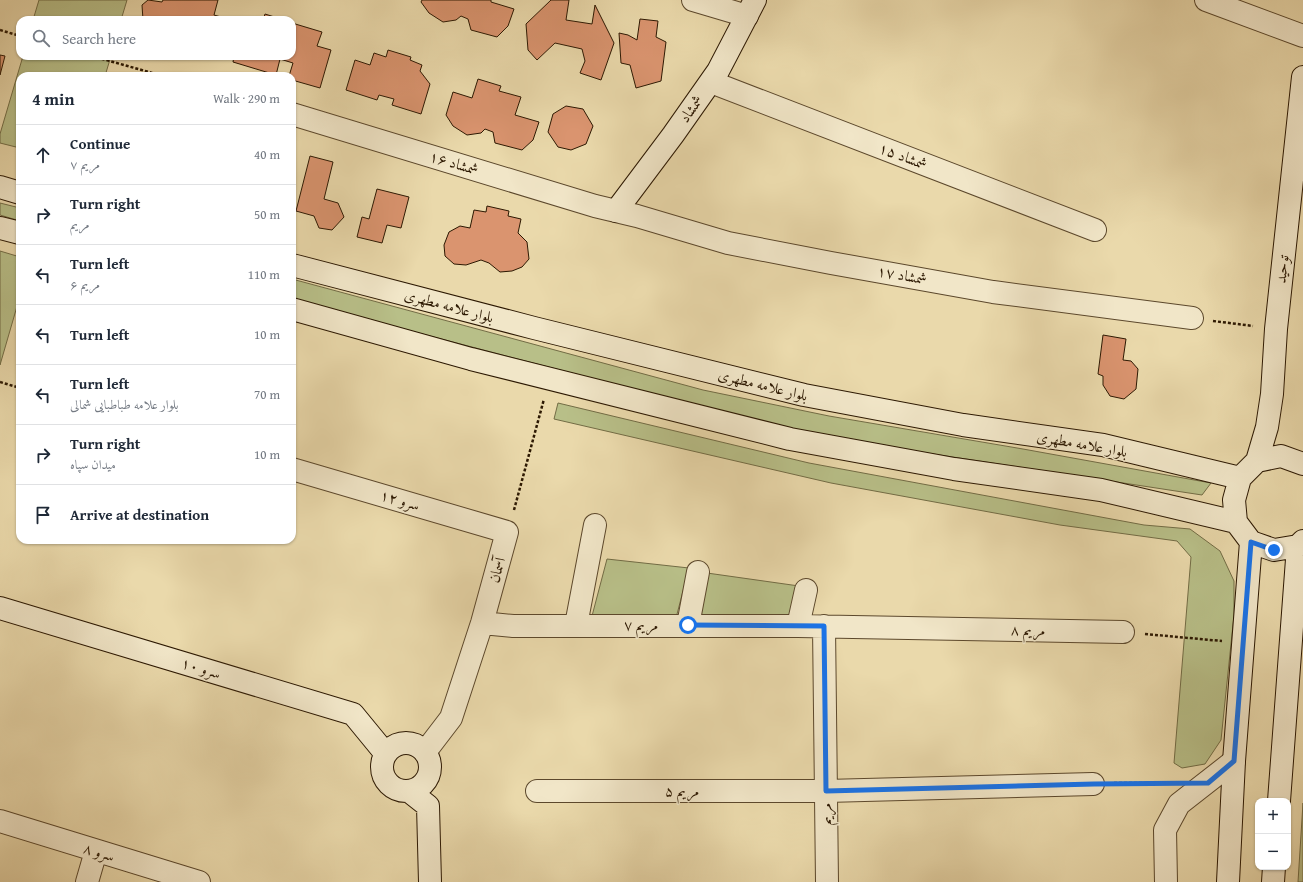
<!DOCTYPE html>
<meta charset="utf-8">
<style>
:root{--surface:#fff;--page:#f2f2f3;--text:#1f2937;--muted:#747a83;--line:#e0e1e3}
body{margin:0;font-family:"Gentium Book Plus",Amiri,serif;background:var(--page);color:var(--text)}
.controls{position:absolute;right:12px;bottom:12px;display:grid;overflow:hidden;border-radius:8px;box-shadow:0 1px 3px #0004}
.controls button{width:36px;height:36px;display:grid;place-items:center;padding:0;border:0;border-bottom:1px solid var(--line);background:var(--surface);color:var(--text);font:20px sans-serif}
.stop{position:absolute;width:12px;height:12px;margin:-9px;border:3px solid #1a73e8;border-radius:50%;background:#fff}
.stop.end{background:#1a73e8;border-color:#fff;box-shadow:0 1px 4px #0008}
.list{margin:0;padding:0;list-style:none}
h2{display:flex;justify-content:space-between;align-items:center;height:52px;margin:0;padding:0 16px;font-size:17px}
h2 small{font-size:13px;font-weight:400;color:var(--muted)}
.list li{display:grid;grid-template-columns:26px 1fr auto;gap:12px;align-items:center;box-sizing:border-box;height:60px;padding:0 16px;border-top:1px solid var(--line)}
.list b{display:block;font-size:15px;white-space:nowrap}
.list p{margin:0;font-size:13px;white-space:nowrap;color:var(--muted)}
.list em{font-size:13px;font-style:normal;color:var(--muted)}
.icon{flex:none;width:22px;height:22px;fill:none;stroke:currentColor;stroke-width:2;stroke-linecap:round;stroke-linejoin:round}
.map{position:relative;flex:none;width:1303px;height:882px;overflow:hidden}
.search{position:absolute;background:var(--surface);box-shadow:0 1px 3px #0004;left:16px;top:16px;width:280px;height:44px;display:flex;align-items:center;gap:10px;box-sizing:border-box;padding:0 14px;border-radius:12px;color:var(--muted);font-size:15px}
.panel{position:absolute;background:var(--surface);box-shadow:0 1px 3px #0004;left:16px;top:72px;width:280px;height:472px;border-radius:12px}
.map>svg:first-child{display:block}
.green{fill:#b8bf88;stroke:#726c45}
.building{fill:#da946f;stroke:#2c1802}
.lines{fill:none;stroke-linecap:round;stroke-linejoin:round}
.street-casing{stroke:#5c482c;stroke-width:24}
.secondary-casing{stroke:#2c1802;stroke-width:24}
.path{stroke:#2c1802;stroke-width:2.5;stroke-dasharray:3 2;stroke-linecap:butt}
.street{stroke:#f1e6c8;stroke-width:22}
.secondary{stroke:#f1e6c8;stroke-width:22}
.route{stroke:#1a73e8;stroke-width:5}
.labels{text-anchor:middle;stroke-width:3;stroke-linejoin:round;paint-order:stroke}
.street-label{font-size:15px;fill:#2c1802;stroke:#f1e6c8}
</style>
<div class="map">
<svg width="1303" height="882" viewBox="0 0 1303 882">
<rect width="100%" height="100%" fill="#ead9ab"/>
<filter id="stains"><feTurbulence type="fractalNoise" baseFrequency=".005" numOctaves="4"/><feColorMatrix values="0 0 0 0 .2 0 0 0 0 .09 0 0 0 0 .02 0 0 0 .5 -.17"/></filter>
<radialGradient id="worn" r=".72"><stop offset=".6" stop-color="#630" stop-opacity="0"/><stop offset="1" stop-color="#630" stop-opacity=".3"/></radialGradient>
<!-- green -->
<path class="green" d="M39,0H127L121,20H33Z
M23,56H111L105,76H20V148L0,143V134Z
M0,203L20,208V221L0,215Z
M0,251L20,257V296L0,365Z
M292,279L703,390L829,416L1023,449L1211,483L1202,495L874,445L782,428L292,300Z
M558,403L809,463L1144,525L1190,529L1220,551L1234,581V615L1221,740L1205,764L1182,768L1174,763L1191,557L1177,541L1060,525L831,483L554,419Z
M607,559L689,568L676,618L592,616Z
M707,573L799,586L789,620L698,618Z
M1303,803V882H1298Z"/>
<!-- building -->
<path class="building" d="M148,0L162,2L163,0H218L214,15L228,19L143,20L142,5Z
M422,0H491V2L514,9L508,26L497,37L471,30L468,19L461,16L456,20L443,22L429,13L421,2Z
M551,0H569L566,20L592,24L595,5L614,43L601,80L580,73L585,61L582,49L555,43L537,60L528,50L526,24Z
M265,14L284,20H263Z
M640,19L658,21L656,37L666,42L661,81L636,88L630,65L621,63L619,33L628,35L637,40Z
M292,23L322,32L317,46L331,50L320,88L292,80V76H289L293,63L280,59L276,75L233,62L234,56H292Z
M388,50L411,57L410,60L422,65L420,71L430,84L421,114L392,105L394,99L379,95L377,100L346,90L355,60L370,65L374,53L386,57Z
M0,55L5,56L0,75Z
M478,79L501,86L499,91L521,97L515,115L539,122L533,140L522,150L495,143L493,132L485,129L481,133L467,135L453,126L446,115L453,92L472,98Z
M566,106L583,109L593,126L586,144L571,150L558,147L548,132L553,114Z
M310,156L333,162L324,199L338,203L344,217L332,230L319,228L314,216L296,211Z
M377,189L409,197L401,228L387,225L382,243L357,237L362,217L369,219Z
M487,206L509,211L508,216L521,219L518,233L527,242L529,259L522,267L512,271L500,272L489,263L481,260L466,265L454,264L445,256L444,245L449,232L460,226L470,228L474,210L486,212Z
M1103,335L1126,339L1123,360L1131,361L1138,369L1136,389L1124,399L1110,396L1103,385V376L1098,374Z"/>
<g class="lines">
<!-- street casing -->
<g class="street-casing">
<path id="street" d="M693,0L747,16
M1206,0L1303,36
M711,82L1095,230
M292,114L595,206L637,216L728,243L831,263L993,292L1192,318
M292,469L507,532L482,623L451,718L425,752
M482,623L513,626H798L1123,632
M576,625L595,525
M688,625L698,572
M798,626L806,590
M824,626L827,882
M537,791H826L1093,784
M0,821L199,882
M87,882L96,851
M1166,882L1165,830L1179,804L1234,761"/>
</g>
<!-- secondary casing -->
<g class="secondary-casing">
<path id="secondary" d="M0,187L20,193
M616,211L673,135L718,71L755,0
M0,228L20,233
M292,265L534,328L804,395L963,425L1103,445L1240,478
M292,309L471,359L790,439L954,469L1101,490L1236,522
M1257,461L1267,427L1272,394L1276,329L1303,77
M1303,464L1281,456L1257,461L1240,478L1234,500L1236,522L1251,542L1274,550L1298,546L1303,541
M0,608L353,714L385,753
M382 767a24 24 0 1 1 48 0a24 24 0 1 1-48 0Z
M409,791L428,806L430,882
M1279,801L1298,546
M1228,882L1234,761L1251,542
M1273,882L1274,867"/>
</g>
<!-- path -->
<path class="path" d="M0,30L20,36
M92,56L163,76
M1213,321L1253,326
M0,382L20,388
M514,510L544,399
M1145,634L1222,641
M1114,783H1169"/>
<!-- street -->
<use href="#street" class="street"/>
<!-- secondary -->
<use href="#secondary" class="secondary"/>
</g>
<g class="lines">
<!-- route -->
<path class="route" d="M688,625L824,626L826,791L1094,784L1208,783L1234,761L1251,542L1274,550"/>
</g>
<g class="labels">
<!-- street labels -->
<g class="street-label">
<text transform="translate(691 109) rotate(-55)" y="5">شمشاد</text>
<text transform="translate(903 156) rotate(21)" y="5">شمشاد ۱۵</text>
<text transform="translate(454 163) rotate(17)" y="5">شمشاد ۱۶</text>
<text transform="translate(1282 269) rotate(-84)" y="5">توحید</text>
<text transform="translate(902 275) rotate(10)" y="5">شمشاد ۱۷</text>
<text transform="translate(449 306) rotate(15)" y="5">بلوار علامه مطهری</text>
<text transform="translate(763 385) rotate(14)" y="5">بلوار علامه مطهری</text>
<text transform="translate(1082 444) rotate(10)" y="5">بلوار علامه مطهری</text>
<text transform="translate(400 500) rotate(16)" y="5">سرو ۱۲</text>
<text transform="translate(497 570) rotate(-74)" y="5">آسمان</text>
<text x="641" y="630">مریم ۷</text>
<text transform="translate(1028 630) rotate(1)" y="5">مریم ۸</text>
<text transform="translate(201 668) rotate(17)" y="5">سرو ۱۰</text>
<text x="682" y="796">مریم ۵</text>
<text transform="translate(826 814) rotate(-90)" y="5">مریم</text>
<text transform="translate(99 852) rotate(17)" y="5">سرو ۸</text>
</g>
</g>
<rect width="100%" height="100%" filter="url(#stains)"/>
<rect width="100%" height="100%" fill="url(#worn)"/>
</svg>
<div class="controls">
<button>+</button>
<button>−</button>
</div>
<div class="stop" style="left:688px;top:625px"></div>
<div class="stop end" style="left:1274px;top:550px"></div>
<div class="search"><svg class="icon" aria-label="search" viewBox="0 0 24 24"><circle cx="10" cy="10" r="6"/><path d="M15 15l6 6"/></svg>Search here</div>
<section class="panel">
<h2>4 min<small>Walk · 290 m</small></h2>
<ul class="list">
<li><svg class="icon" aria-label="ahead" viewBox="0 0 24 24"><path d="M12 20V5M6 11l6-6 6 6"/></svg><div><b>Continue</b><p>مریم ۷</p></div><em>40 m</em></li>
<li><svg class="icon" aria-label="right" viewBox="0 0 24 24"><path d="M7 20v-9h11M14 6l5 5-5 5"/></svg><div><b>Turn right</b><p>مریم</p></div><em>50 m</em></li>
<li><svg class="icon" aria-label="left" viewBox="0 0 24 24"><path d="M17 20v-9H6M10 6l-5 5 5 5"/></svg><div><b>Turn left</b><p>مریم ۶</p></div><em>110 m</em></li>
<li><svg class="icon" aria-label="left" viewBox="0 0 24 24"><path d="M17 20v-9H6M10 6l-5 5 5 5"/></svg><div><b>Turn left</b></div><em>10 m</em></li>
<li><svg class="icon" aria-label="left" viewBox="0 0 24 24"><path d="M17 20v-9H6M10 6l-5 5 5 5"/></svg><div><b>Turn left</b><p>بلوار علامه طباطبایی شمالی</p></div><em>70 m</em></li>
<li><svg class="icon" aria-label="right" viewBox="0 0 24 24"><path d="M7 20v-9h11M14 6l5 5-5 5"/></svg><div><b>Turn right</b><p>میدان سپاه</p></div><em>10 m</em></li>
<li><svg class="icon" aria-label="arrive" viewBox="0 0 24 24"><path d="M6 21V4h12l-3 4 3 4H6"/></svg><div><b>Arrive at destination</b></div></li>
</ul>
</section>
</div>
